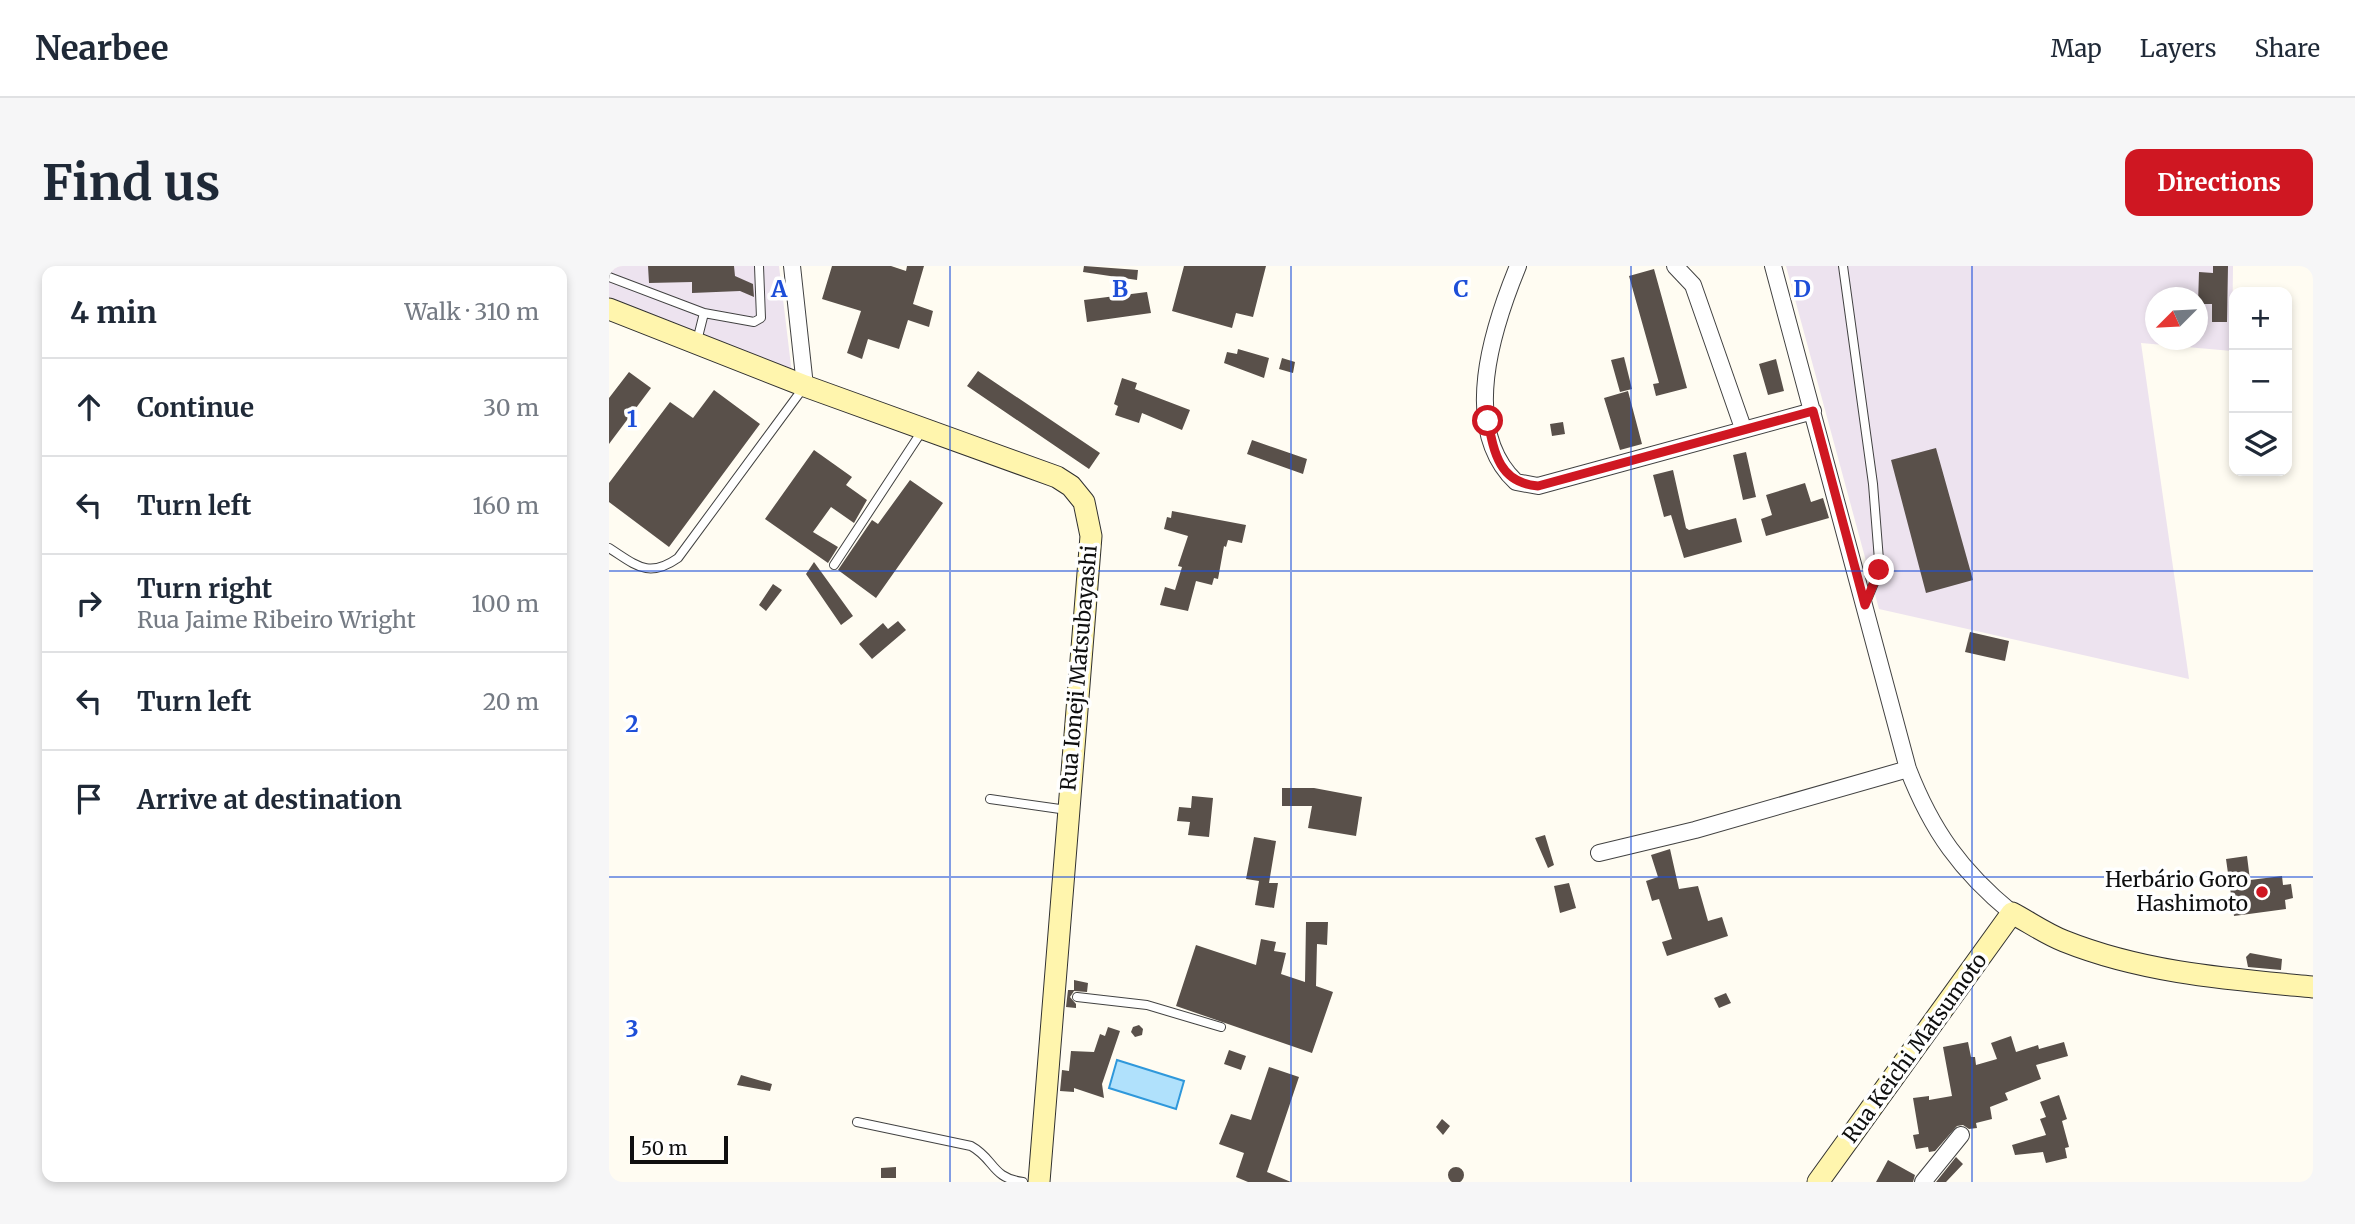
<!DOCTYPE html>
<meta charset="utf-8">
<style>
:root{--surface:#fff;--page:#f6f6f7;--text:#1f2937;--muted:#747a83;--line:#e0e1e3;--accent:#cf1722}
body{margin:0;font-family:Merriweather,serif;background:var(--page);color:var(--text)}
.controls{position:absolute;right:21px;top:21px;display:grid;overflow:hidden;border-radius:14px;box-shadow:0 4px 10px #0003}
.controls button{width:63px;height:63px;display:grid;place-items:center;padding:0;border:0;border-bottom:2px solid var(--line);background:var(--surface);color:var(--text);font:35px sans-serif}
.compass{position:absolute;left:1536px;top:21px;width:63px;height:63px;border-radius:50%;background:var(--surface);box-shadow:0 4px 10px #0003;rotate:246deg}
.scale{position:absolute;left:21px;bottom:18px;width:98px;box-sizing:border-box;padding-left:7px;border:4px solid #0f0f0f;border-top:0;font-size:19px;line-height:24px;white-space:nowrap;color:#0f0f0f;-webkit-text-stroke:5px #fff;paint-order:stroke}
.stop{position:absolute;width:21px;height:21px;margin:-16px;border:5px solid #cf1722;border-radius:50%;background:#fff}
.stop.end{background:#cf1722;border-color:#fff;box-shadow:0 2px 7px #0008}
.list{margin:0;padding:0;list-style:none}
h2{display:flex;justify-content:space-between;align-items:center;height:91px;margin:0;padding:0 28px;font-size:30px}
h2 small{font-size:23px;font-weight:400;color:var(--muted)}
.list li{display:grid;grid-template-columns:46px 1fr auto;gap:21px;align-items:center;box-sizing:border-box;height:98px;padding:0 28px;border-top:2px solid var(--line)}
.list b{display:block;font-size:26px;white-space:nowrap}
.list p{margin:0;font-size:23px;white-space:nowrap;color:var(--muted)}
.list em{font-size:23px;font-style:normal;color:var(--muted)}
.icon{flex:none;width:38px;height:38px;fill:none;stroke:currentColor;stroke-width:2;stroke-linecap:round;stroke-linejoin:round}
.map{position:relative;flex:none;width:1704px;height:916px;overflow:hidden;border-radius:14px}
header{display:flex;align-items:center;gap:42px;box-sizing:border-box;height:98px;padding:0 35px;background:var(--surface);border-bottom:2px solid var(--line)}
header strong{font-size:33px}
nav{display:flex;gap:38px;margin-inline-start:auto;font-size:24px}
.intro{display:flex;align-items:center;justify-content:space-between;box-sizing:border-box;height:168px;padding:0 42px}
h1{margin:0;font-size:49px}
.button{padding:18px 32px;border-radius:14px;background:var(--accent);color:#fff;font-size:24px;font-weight:700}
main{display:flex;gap:42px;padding:0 42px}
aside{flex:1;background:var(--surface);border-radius:14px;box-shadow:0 4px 10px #0003}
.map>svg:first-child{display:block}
.industrial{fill:#ede3ef;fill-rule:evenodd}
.water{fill:#b0e1fc;stroke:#2f98db;stroke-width:2}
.building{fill:#59504a}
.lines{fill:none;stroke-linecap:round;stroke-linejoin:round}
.lane-casing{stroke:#424242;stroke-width:10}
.street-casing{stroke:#424242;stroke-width:18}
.secondary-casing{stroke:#313131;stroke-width:23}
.lane{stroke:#fff;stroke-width:8}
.street{stroke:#fff;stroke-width:16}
.secondary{stroke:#fff5ad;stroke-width:21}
.route{stroke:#cf1722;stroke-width:9}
.grid{fill:none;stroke:#1d4ed8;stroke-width:2;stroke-opacity:0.55}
.poi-dot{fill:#cf1722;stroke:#fff;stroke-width:2.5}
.labels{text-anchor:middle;stroke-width:7;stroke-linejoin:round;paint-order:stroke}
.street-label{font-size:21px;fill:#0f0f0f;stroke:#fff}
.poi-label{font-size:21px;fill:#0f0f0f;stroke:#fff;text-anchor:end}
.grid-label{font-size:23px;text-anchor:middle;font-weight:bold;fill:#1d4ed8;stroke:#fff;stroke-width:7;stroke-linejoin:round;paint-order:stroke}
</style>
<header>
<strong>Nearbee</strong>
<nav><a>Map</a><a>Layers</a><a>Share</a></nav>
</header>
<div class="intro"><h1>Find us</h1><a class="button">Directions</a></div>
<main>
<aside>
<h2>4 min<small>Walk · 310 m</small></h2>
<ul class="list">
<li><svg class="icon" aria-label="ahead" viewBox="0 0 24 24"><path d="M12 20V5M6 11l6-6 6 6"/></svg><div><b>Continue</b></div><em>30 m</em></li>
<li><svg class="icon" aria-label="left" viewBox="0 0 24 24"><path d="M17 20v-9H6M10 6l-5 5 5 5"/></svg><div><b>Turn left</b></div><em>160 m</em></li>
<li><svg class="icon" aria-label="right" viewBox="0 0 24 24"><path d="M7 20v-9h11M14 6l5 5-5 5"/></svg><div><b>Turn right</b><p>Rua Jaime Ribeiro Wright</p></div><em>100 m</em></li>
<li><svg class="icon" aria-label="left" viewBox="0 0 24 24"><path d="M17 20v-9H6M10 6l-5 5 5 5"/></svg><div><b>Turn left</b></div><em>20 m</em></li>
<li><svg class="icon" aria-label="arrive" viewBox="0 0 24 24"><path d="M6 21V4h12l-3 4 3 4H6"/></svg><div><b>Arrive at destination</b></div></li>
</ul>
</aside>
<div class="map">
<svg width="1704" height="916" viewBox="0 0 1704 916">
<rect width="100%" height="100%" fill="#fffcf2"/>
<!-- industrial -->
<path class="industrial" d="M0,0H170L183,108L0,34Z
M1177,0H1624L1623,85L1532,77L1580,413L1270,343ZM1546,32H1588V74H1546Z"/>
<!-- water -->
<path class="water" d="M508,794L575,815L567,843L500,822Z"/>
<!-- building -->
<path class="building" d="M39,0H125L126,10L144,18L145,31L131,25L83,27V16L40,17Z
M223,0H282L297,5L298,0H315L304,38L324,45L320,61L299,54L290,83L259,73L253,93L238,87L252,45L213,33Z
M475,0L529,4L528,14L474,6Z
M575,0H657L644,51L627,47L623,62L563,45Z
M1604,0H1619L1618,56H1603V38H1589L1590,6L1604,7Z
M1045,3L1078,122L1047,130L1044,118L1050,117L1020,10Z
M538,26L542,47L478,56L475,34Z
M629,83L660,92L655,112L615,97L618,86L628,88Z
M1015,91L1023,123L1011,126L1002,94Z
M673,92L686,96L684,107L670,103Z
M1167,93L1175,125L1159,129L1150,98Z
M369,105L491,187L480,203L358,120Z
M20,106L42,122L0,178V132Z
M513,112L528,117L526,123L581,144L573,164L533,147L530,157L506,149L509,140L505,138Z
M105,124L151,158L60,281L0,236V217L61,136L84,152Z
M1019,125L1033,178L1011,184L995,132Z
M954,156L956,168L943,170L941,158Z
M643,174L698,193L694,208L638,188Z
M1327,182L1364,314L1317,327L1282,194Z
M205,184L243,211L237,219L258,234L245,257L222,241L204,266L229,281L219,297L156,253Z
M1137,186L1147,231L1134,234L1124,189Z
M1064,204L1077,262L1080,264L1127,252L1133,276L1075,292L1062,249L1055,251L1044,209Z
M301,214L334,237L267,332L229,304L263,254L269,258Z
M1196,217L1202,236L1214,232L1220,252L1157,270L1152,253L1163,249L1157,229Z
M563,245L637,259L633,277L619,274L617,281L615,280L609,313L605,312L603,319L587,315L579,345L551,339L556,321L566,324L573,301L569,300L579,270L555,263L558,251L562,252Z
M205,296L244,350L232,359L197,308Z
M164,318L173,324L157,345L150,339Z
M289,355L297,364L263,393L250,378L274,357L279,363Z
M1361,366L1400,375L1396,395L1356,386Z
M673,522H705L753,531L747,570L699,562L703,540H673Z
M583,530L604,532L600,571L579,569L581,556L568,555L570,541L582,542Z
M936,569L945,599L939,602L926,572Z
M645,571L667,575L660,617H669L665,642L646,639L650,615L637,613Z
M1061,583L1070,623L1089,620L1099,655L1113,651L1119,670L1058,690L1053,676L1063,673L1050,633L1043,635L1037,615L1049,611L1042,589Z
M1638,590L1641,614L1673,610L1674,619L1682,618L1684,632L1676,634L1677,643L1625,650L1617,593Z
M960,617L967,642L951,647L945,620Z
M697,656H719L718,679L708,678L707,720L724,726L703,787L567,740L587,679L647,699L652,673L667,676L665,685L677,687L672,708L696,716Z
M1641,687L1673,693L1672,704L1639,701L1637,691Z
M465,714L479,717L478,726L465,725L461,731L467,738V742L457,741L459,724H465Z
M1117,727L1122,737L1110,742L1105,732Z
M530,759L534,763L533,769L526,771L522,766L524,761Z
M499,761L511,765L493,818L495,832L465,822V826L451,825L453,804L460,805L462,785L485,786L491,768L496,770Z
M1402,770L1407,786L1429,779L1430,783L1455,776L1459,790L1427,799L1432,813L1396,827L1399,834L1381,841L1383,853L1367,857L1368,862L1360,863L1354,859L1348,860L1326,885L1320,886L1319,881L1307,883L1304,869L1310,868L1304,832L1320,830V834L1343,830L1334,781L1359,776L1362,791H1366L1367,799L1388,793L1382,777Z
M620,784L637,790L632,804L615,798Z
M660,801L690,811L658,906L682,916H639L627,911L635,887L610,878L622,848L642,854Z
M132,809L163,818L161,825L128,819Z
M1450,829L1458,853L1453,855L1460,881L1456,882L1458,892L1437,897L1434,886L1406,889L1403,879L1437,869L1431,853L1437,851L1431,836Z
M833,853L841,860L834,869L827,861Z
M1347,891L1354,898L1337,916H1327Z
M1279,894L1306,909L1304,916H1267Z
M287,901V912H272V902Z
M839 909a8 8 0 1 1 16 0a8 8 0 1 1-16 0Z"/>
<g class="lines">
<!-- lane casing -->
<g class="lane-casing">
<path id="lane" d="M1234,0L1264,218L1270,294L1268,310L1257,336
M0,11L95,47L145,56L152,52L150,0
M88,75L95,47
M0,282C27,299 39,313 69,292L195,121
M225,299L313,165
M381,533L458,544
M468,731L538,739L612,761
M248,856L362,880C386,893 382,912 414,916"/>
</g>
<!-- street casing -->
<g class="street-casing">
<path id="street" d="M183,0L196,120
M909,0C884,61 850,162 907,216L929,220L1204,145
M1066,0L1084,19L1134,162
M1164,0L1299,503C1323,565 1352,605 1403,647
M990,587L1086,564L1299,503
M1314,916L1352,869"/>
</g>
<!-- secondary casing -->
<g class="secondary-casing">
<path id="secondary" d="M0,43L196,120L448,211L462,220L475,236L482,270L430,916
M1209,916L1403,647C1420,656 1437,668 1455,675C1535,707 1619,713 1704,721"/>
</g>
<!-- lane -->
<use href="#lane" class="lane"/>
<!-- street -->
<use href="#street" class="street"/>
<!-- secondary -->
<use href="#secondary" class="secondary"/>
</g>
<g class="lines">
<!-- route -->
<path class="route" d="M879,155C885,188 891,217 929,220L1204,145L1256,339L1270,304"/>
</g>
<!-- grid -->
<path class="grid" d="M341,0V916M682,0V916M1022,0V916M1363,0V916M0,305H1704M0,611H1704"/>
<!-- markers -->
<circle class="poi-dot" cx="1653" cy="626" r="7"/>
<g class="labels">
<!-- street labels -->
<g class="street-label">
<text transform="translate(470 402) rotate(-85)" y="7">Rua Ioneji Matsubayashi</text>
<text transform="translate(1306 782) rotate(-54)" y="7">Rua Keichi Matsumoto</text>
</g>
<!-- poi labels -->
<g class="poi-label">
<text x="1639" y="621">Herbário Goro<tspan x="1639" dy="24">Hashimoto</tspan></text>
</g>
</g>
<g class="grid-label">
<text x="170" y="31">A</text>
<text x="511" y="31">B</text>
<text x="852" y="31">C</text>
<text x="1193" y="31">D</text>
<text x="23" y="161">1</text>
<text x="23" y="466">2</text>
<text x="23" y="771">3</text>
</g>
</svg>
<div class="controls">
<button>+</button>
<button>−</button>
<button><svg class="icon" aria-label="layers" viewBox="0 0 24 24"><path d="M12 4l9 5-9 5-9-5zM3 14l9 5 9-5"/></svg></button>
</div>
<svg class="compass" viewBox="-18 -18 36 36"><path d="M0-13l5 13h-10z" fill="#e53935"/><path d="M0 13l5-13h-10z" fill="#747a83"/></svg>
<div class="scale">50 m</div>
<div class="stop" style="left:879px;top:155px"></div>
<div class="stop end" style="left:1270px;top:304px"></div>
</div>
</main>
